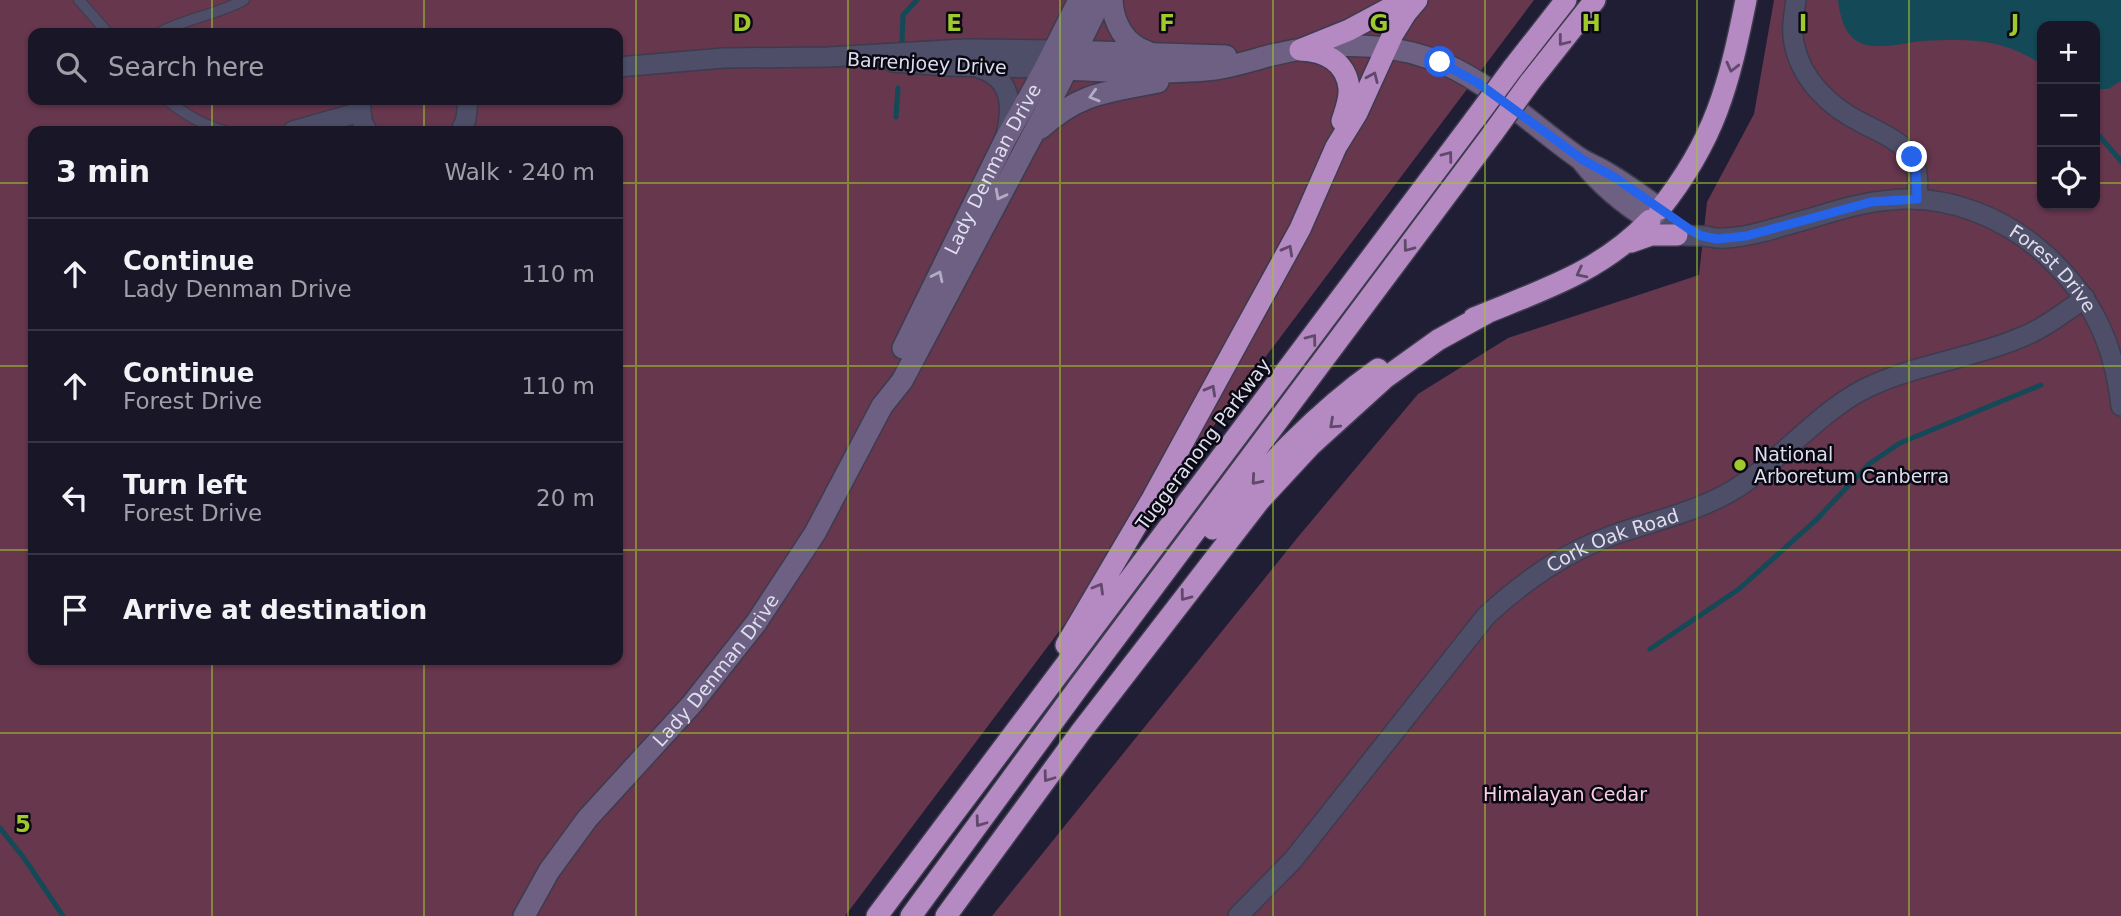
<!DOCTYPE html>
<meta charset="utf-8">
<style>
:root{--surface:#181627;--page:#211f2f;--text:#f1f3f6;--muted:#9f9fa7;--line:#363544}
body{margin:0;font-family:"DejaVu Sans",sans-serif;background:var(--page);color:var(--text)}
.controls{position:absolute;right:21px;top:21px;display:grid;overflow:hidden;border-radius:14px;box-shadow:0 2px 5px #0004}
.controls button{width:63px;height:63px;display:grid;place-items:center;padding:0;border:0;border-bottom:2px solid var(--line);background:var(--surface);color:var(--text);font:35px sans-serif}
.stop{position:absolute;width:21px;height:21px;margin:-16px;border:5px solid #2563eb;border-radius:50%;background:#fff}
.stop.end{background:#2563eb;border-color:#fff;box-shadow:0 2px 7px #0008}
.list{margin:0;padding:0;list-style:none}
h2{display:flex;justify-content:space-between;align-items:center;height:91px;margin:0;padding:0 28px;font-size:30px}
h2 small{font-size:23px;font-weight:400;color:var(--muted)}
.list li{display:grid;grid-template-columns:46px 1fr auto;gap:21px;align-items:center;box-sizing:border-box;height:112px;padding:0 28px;border-top:2px solid var(--line)}
.list b{display:block;font-size:26px;white-space:nowrap}
.list p{margin:0;font-size:23px;white-space:nowrap;color:var(--muted)}
.list em{font-size:23px;font-style:normal;color:var(--muted)}
.icon{flex:none;width:38px;height:38px;fill:none;stroke:currentColor;stroke-width:2;stroke-linecap:round;stroke-linejoin:round}
.map{position:relative;flex:none;width:2121px;height:916px;overflow:hidden}
.search{position:absolute;background:var(--surface);box-shadow:0 2px 5px #0004;left:28px;top:28px;width:595px;height:77px;display:flex;align-items:center;gap:18px;box-sizing:border-box;padding:0 24px;border-radius:14px;color:var(--muted);font-size:26px}
.panel{position:absolute;background:var(--surface);box-shadow:0 2px 5px #0004;left:28px;top:126px;width:595px;height:539px;border-radius:14px}
.map>svg:first-child{display:block}
.green{fill:#67374d;fill-rule:evenodd}
.water{fill:#144958}
.lines{fill:none;stroke-linecap:round;stroke-linejoin:round}
.stream{stroke:#144958;stroke-width:5}
.lane-casing{stroke:#3d3b4e;stroke-width:12}
.street-casing{stroke:#3d3b4e;stroke-width:22}
.secondary-casing{stroke:#3d3b4e;stroke-width:24}
.highway-casing{stroke:#3d3b4e;stroke-width:24}
.lane{stroke:#4f4e68;stroke-width:10}
.street{stroke:#4f4e68;stroke-width:19}
.secondary{stroke:#6e6083;stroke-width:21}
.highway{stroke:#b589c1;stroke-width:21}
.highway-bridge-casing{stroke:#3d3b4e;stroke-width:24;stroke-linecap:butt}
.highway-bridge{stroke:#b589c1;stroke-width:21}
.oneway{stroke:#60496a}
.oneway2{stroke:#b1acc3}
.route{stroke:#2563eb;stroke-width:9}
.grid{fill:none;stroke:#a0c92c;stroke-width:2;stroke-opacity:0.55}
.poi-dot{fill:#a0c92c;stroke:#0a0913;stroke-width:2.5}
.labels{text-anchor:middle;stroke-width:5;stroke-linejoin:round;paint-order:stroke}
.street-label{font-size:19px;fill:#dedeee;stroke:#0a0913}
.poi-label{font-size:19px;fill:#dedeee;stroke:#0a0913;text-anchor:start}
.park-label{font-size:19px;fill:#f9cfe0;stroke:#0a0913}
.grid-label{font-size:23px;text-anchor:middle;font-weight:bold;fill:#a0c92c;stroke:#0a0913;stroke-width:5;stroke-linejoin:round;paint-order:stroke}
</style>
<div class="map">
<svg width="2121" height="916" viewBox="0 0 2121 916">
<rect width="100%" height="100%" fill="#201e34"/>
<!-- green -->
<path class="green" d="M0,0H1534L845,916H0ZM33,33H618V100H33ZM33,131H618V660H33Z
M1774,0H2121V916H992L1298,537L1418,394L1508,338L1699,275L1707,202L1754,114ZM2042,26H2095V205H2042Z"/>
<!-- water -->
<path class="water" d="M1838,0H2121V81L2108,89H2095V26H2042V64C2012,46 1990,40 1955,40C1944,40 1933,40 1922,41C1878,47 1845,59 1838,0Z"/>
<g class="lines">
<!-- stream -->
<path class="stream" d="M902,42L903,15L917,0
M896,117L898,88
M2095,131L2121,161
M1650,649L1739,589L1815,521L1869,464L1900,443L2041,385
M0,828L24,858L63,916"/>
<!-- lane casing -->
<g class="lane-casing">
<path id="lane" d="M79,0L108,33
M159,33C186,18 217,15 244,0
M167,100C185,114 202,125 225,131"/>
</g>
<!-- street casing -->
<g class="street-casing">
<g id="street">
<path d="M1796,0C1794,14 1791,29 1794,43C1801,80 1830,107 1862,123C1879,132 1900,140 1911,156C1919,169 1918,185 1917,199"/>
<path d="M893,62L948,66L1045,68"/>
<path d="M618,67L724,58L829,57L964,49L1054,50"/>
<path d="M979,68C1012,78 1013,106 1006,135"/>
<path d="M360,100L362,121L367,131"/>
<path d="M293,131L360,112"/>
<path d="M461,131L466,119L468,100"/>
<path id="s1" d="M1663,228C1680,238 1686,235 1704,236C1711,237 1718,239 1725,238C1753,237 1781,226 1808,219C1835,211 1863,202 1891,200C1948,194 2006,218 2047,256C2093,299 2114,343 2121,406"/>
<path id="s2" d="M1238,916L1293,860L1486,616C1525,580 1565,552 1616,534C1654,521 1695,512 1730,492C1780,463 1822,406 1875,384C1920,364 1971,358 2017,339C2042,330 2063,313 2085,298"/>
</g>
</g>
<!-- secondary casing -->
<g class="secondary-casing">
<g id="secondary">
<path d="M1112,0C1113,23 1125,45 1148,52"/>
<path d="M1065,51L1226,56"/>
<path d="M1045,68C1102,71 1158,75 1215,69C1235,66 1253,60 1272,55C1322,43 1380,41 1429,58C1486,77 1531,125 1579,158C1588,164 1598,167 1607,173C1626,184 1643,197 1660,209L1650,220C1624,204 1601,185 1582,161"/>
<path d="M1041,128C1081,92 1108,92 1158,82"/>
<path id="s3" d="M903,348L1004,142L1045,68L1079,0"/>
<path id="s4" d="M524,916L549,871L587,819L692,704L756,623L815,533L882,406L902,381L1059,85L1101,0"/>
</g>
</g>
<!-- highway casing -->
<g class="highway-casing">
<path id="highway" d="M1302,49L1349,30L1405,0
M1300,50C1324,51 1346,61 1349,88C1350,100 1345,111 1342,121
M1512,69L1566,0
M1530,82L1595,0
M1660,209C1715,140 1729,85 1746,0
M1631,242L1651,235H1677
M1474,318C1539,291 1600,273 1650,220
M1213,529C1264,470 1314,414 1378,369
M1066,645L1152,499L1244,331L1300,229L1336,147L1357,113L1393,34L1406,13L1417,0
M877,916L1475,119
M911,916L1078,688L1493,133
M946,916L1080,733L1260,500L1310,446L1385,378L1438,340L1487,313"/>
</g>
<!-- lane -->
<use href="#lane" class="lane"/>
<!-- street -->
<use href="#street" class="street"/>
<!-- secondary -->
<use href="#secondary" class="secondary"/>
<!-- highway -->
<use href="#highway" class="highway"/>
<!-- highway-bridge casing -->
<g class="highway-bridge-casing">
<path id="highway-bridge" d="M1475,119L1512,69
M1493,133L1530,82"/>
</g>
<!-- highway-bridge -->
<use href="#highway-bridge" class="highway-bridge"/>
</g>
<!-- one-way arrows -->
<defs><path id="oneway-chevron" d="M-2-3.5L2.5 0L-2 3.5" fill="none" stroke-width="1.6" stroke-linecap="round" stroke-linejoin="round" transform="scale(1.75)"/></defs>
<g class="oneway">
<use href="#oneway-chevron" transform="translate(1563 41) rotate(128)"/>
<use href="#oneway-chevron" transform="translate(1732 67) rotate(104)"/>
<use href="#oneway-chevron" transform="translate(1373 77) rotate(-66)"/>
<use href="#oneway-chevron" transform="translate(1448 156) rotate(-53)"/>
<use href="#oneway-chevron" transform="translate(1408 247) rotate(127)"/>
<use href="#oneway-chevron" transform="translate(1288 250) rotate(-61)"/>
<use href="#oneway-chevron" transform="translate(1581 273) rotate(153)"/>
<use href="#oneway-chevron" transform="translate(1312 339) rotate(-53)"/>
<use href="#oneway-chevron" transform="translate(1211 390) rotate(-61)"/>
<use href="#oneway-chevron" transform="translate(1334 424) rotate(138)"/>
<use href="#oneway-chevron" transform="translate(1256 480) rotate(131)"/>
<use href="#oneway-chevron" transform="translate(1099 588) rotate(-60)"/>
<use href="#oneway-chevron" transform="translate(1185 596) rotate(127)"/>
<use href="#oneway-chevron" transform="translate(1048 777) rotate(126)"/>
<use href="#oneway-chevron" transform="translate(980 822) rotate(126)"/>
</g>
<g class="oneway2">
<use href="#oneway-chevron" transform="translate(1094 96) rotate(164)"/>
<use href="#oneway-chevron" transform="translate(1000 195) rotate(118)"/>
<use href="#oneway-chevron" transform="translate(938 276) rotate(-64)"/>
</g>
<g class="lines">
<!-- route -->
<path class="route" d="M1440,62L1478,83L1583,160L1614,177L1692,231L1702,236L1717,239L1746,236L1871,202L1917,199L1916,170L1912,157"/>
</g>
<!-- grid -->
<path class="grid" d="M212,0V33M424,0V33M636,0V916M848,0V916M1060,0V916M1273,0V916M1485,0V916M1697,0V916M1909,0V916M212,100V131M424,100V131M0,183H33M618,183H2042M2095,183H2121M0,366H33M618,366H2121M0,550H33M618,550H2121M212,660V916M424,660V916M0,733H2121"/>
<!-- markers -->
<circle class="poi-dot" cx="1740" cy="465" r="7"/>
<g class="labels">
<!-- street labels -->
<g class="street-label">
<text transform="translate(927 63) rotate(3)" y="7">Barrenjoey Drive</text>
<text dy="7" stroke="none"><textPath href="#s3" startOffset="200">Lady Denman Drive</textPath></text>
<text dy="7" stroke="none"><textPath href="#s1" startOffset="418">Forest Drive</textPath></text>
<text transform="translate(1203 444) rotate(-53)" y="7">Tuggeranong Parkway</text>
<text dy="7" stroke="none"><textPath href="#s2" startOffset="539">Cork Oak Road</textPath></text>
<text dy="7" stroke="none"><textPath href="#s4" startOffset="313">Lady Denman Drive</textPath></text>
</g>
<!-- poi labels -->
<g class="poi-label">
<text x="1754" y="461">National<tspan x="1754" dy="22">Arboretum Canberra</tspan></text>
</g>
<!-- park labels -->
<g class="park-label">
<text x="1565" y="801">Himalayan Cedar</text>
</g>
</g>
<g class="grid-label">
<text x="742" y="31">D</text>
<text x="954" y="31">E</text>
<text x="1167" y="31">F</text>
<text x="1379" y="31">G</text>
<text x="1591" y="31">H</text>
<text x="1803" y="31">I</text>
<text x="2015" y="31">J</text>
<text x="23" y="832">5</text>
</g>
</svg>
<div class="controls">
<button>+</button>
<button>−</button>
<button><svg class="icon" aria-label="locate" viewBox="0 0 24 24"><circle cx="12" cy="12" r="6"/><path d="M12 2v4M12 18v4M2 12h4M18 12h4"/></svg></button>
</div>
<div class="stop" style="left:1440px;top:62px"></div>
<div class="stop end" style="left:1912px;top:157px"></div>
<div class="search"><svg class="icon" aria-label="search" viewBox="0 0 24 24"><circle cx="10" cy="10" r="6"/><path d="M15 15l6 6"/></svg>Search here</div>
<section class="panel">
<h2>3 min<small>Walk · 240 m</small></h2>
<ul class="list">
<li><svg class="icon" aria-label="ahead" viewBox="0 0 24 24"><path d="M12 20V5M6 11l6-6 6 6"/></svg><div><b>Continue</b><p>Lady Denman Drive</p></div><em>110 m</em></li>
<li><svg class="icon" aria-label="ahead" viewBox="0 0 24 24"><path d="M12 20V5M6 11l6-6 6 6"/></svg><div><b>Continue</b><p>Forest Drive</p></div><em>110 m</em></li>
<li><svg class="icon" aria-label="left" viewBox="0 0 24 24"><path d="M17 20v-9H6M10 6l-5 5 5 5"/></svg><div><b>Turn left</b><p>Forest Drive</p></div><em>20 m</em></li>
<li><svg class="icon" aria-label="arrive" viewBox="0 0 24 24"><path d="M6 21V4h12l-3 4 3 4H6"/></svg><div><b>Arrive at destination</b></div></li>
</ul>
</section>
</div>
